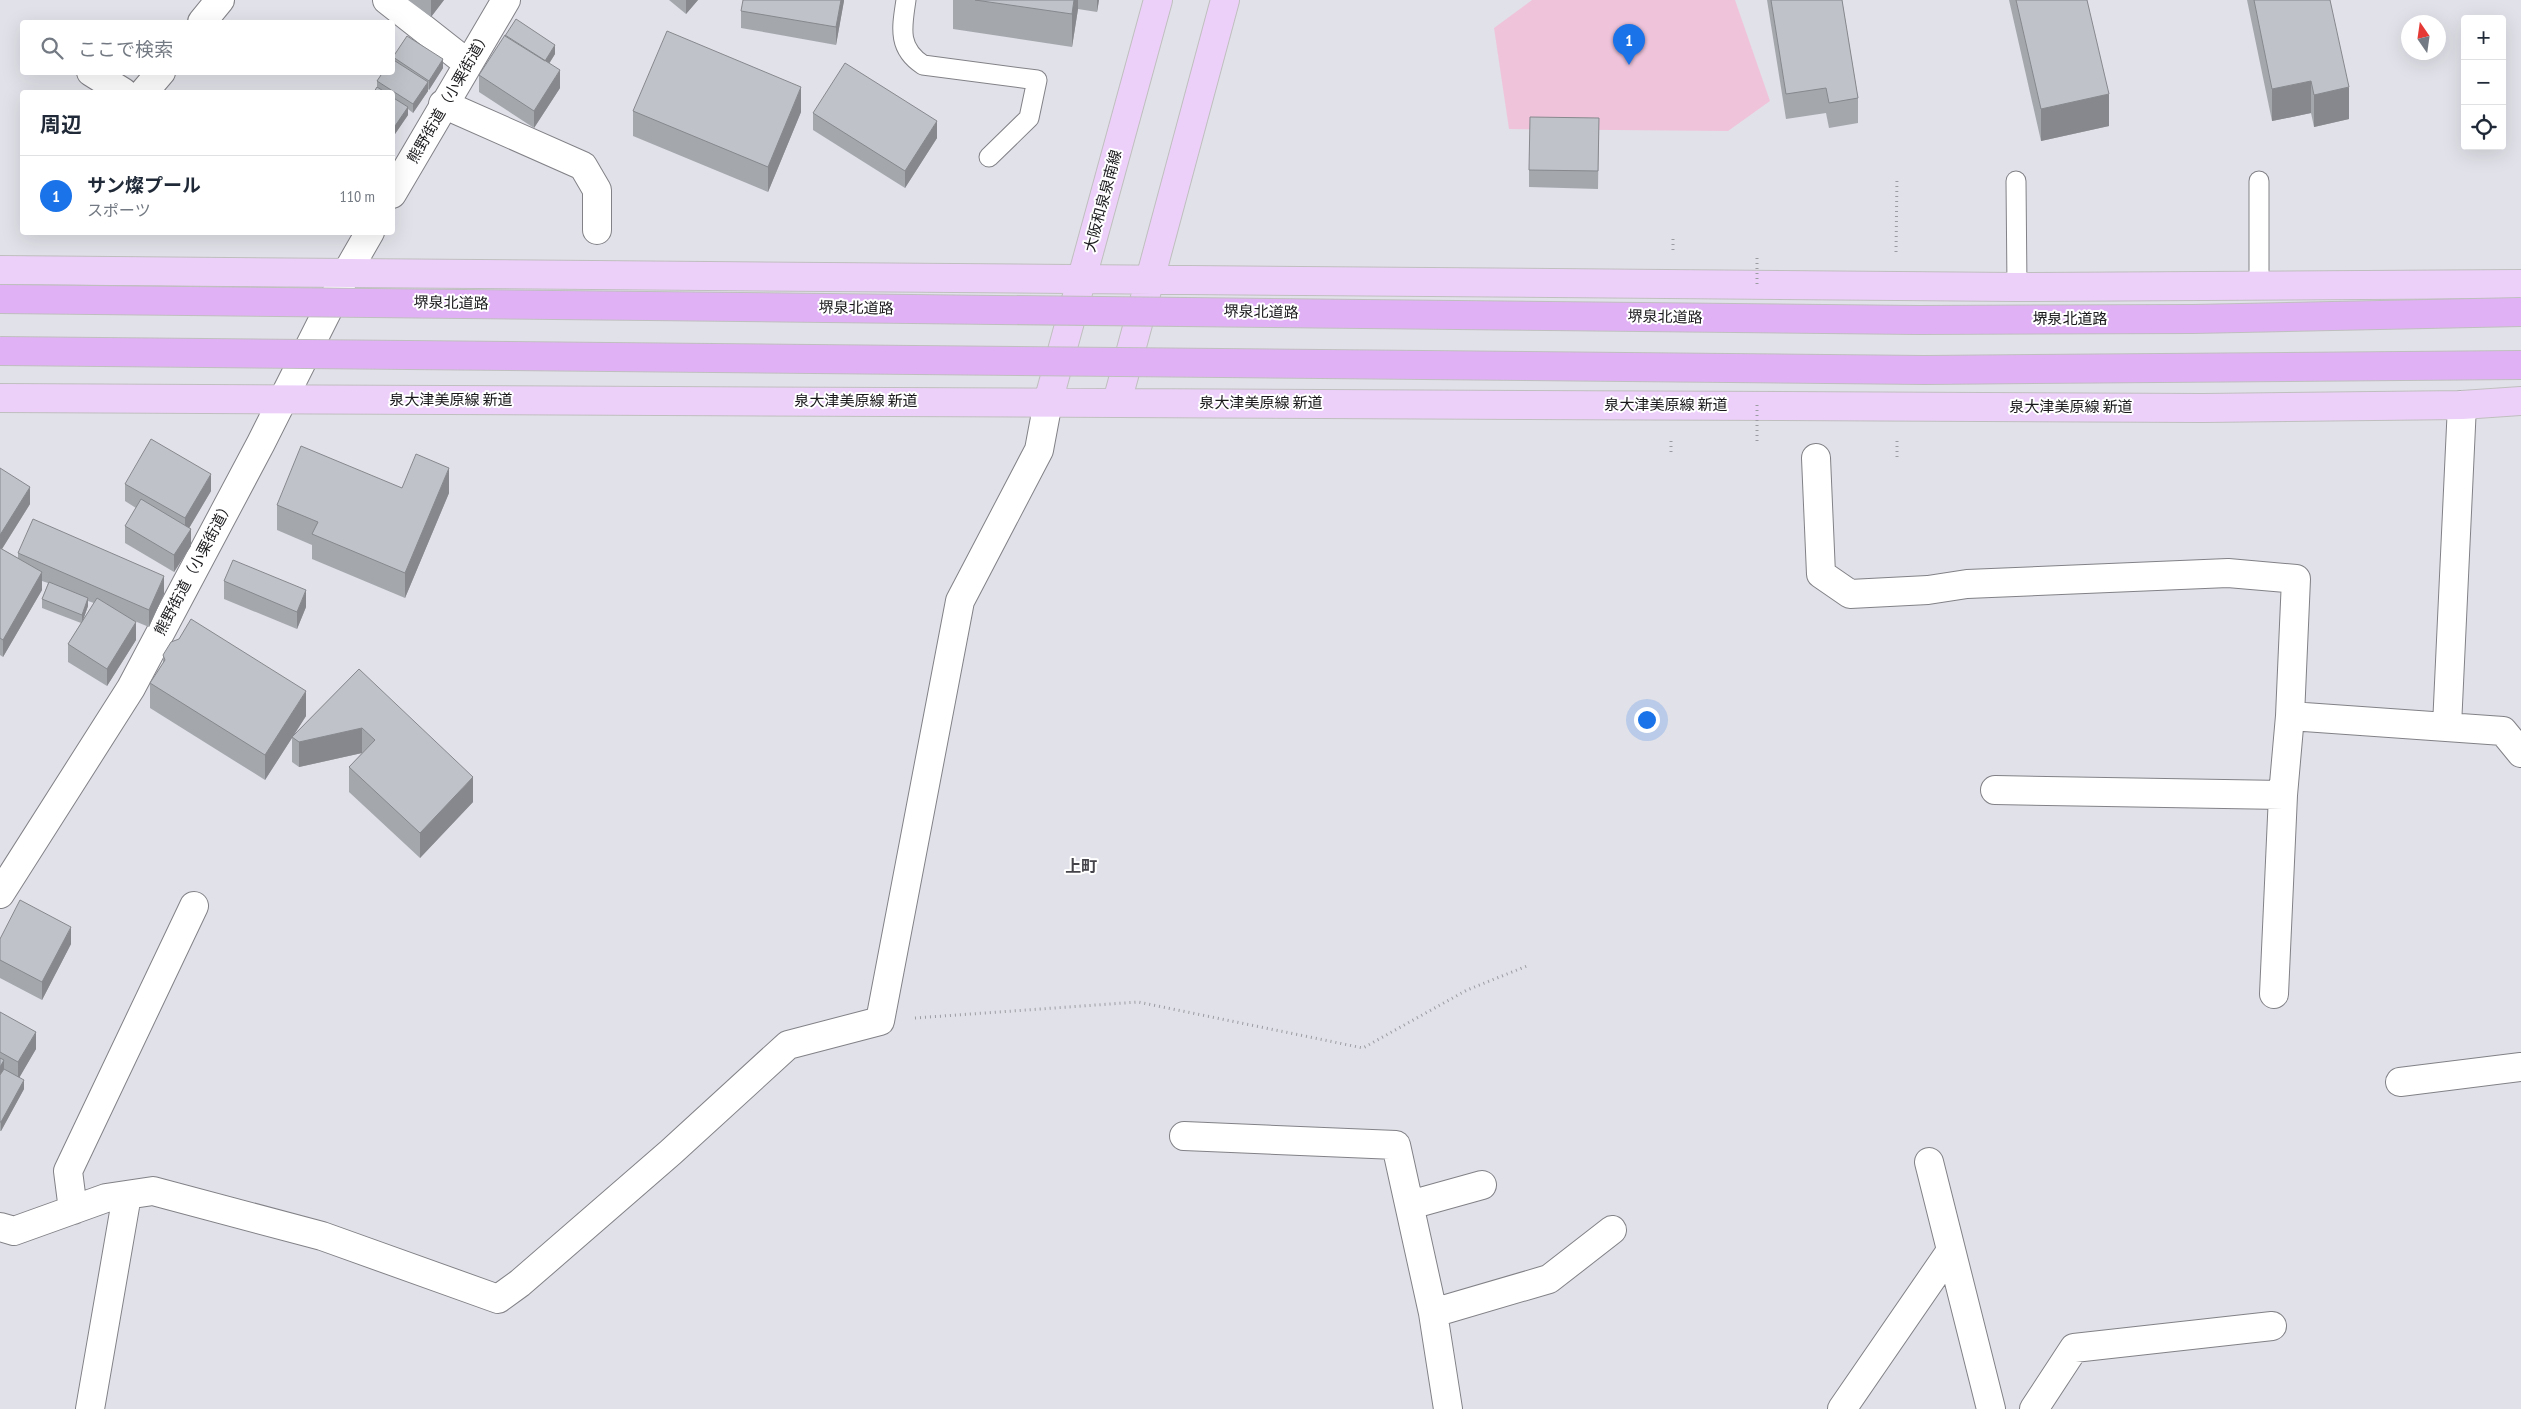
<!DOCTYPE html>
<html lang="ja">
<meta charset="utf-8">
<style>
:root{--surface:#fff;--page:#f6f6f7;--text:#1f2937;--muted:#747a83;--line:#e0e1e3;--accent:#1a73e8}
body{margin:0;font-family:"PT Sans Narrow","Noto Sans JP",sans-serif;background:var(--page);color:var(--text)}
.controls{position:absolute;right:15px;top:15px;display:grid;overflow:hidden;border-radius:5px;box-shadow:0 5px 20px #0002}
.controls button{width:45px;height:45px;display:grid;place-items:center;padding:0;border:0;border-bottom:1px solid var(--line);background:var(--surface);color:var(--text);font:25px sans-serif}
.compass{position:absolute;left:2401px;top:15px;width:45px;height:45px;border-radius:50%;background:var(--surface);box-shadow:0 5px 20px #0002;rotate:347deg}
.you{position:absolute;left:1646px;top:719px;width:18px;height:18px;margin:-12px;border:4px solid #fff;border-radius:50%;background:#1a73e8;box-shadow:0 0 0 8px #1a73e833}
.badge{display:grid;place-items:center;width:32px;height:32px;border-radius:50%;background:var(--accent);color:#fff;font-size:16px;font-weight:700}
.pin{position:absolute;translate:-50% -41px;filter:drop-shadow(0 1px 2px #0008)}
.pin::after{content:'';position:absolute;top:26px;width:18px;height:15px;background:inherit;clip-path:polygon(0 0,100% 0,50% 100%)}
.list{margin:0;padding:0;list-style:none}
h2{display:flex;justify-content:space-between;align-items:center;height:65px;margin:0;padding:0 20px;font-size:21px}
h2 small{font-size:16px;font-weight:400;color:var(--muted)}
.list li{display:grid;grid-template-columns:32px 1fr auto;gap:15px;align-items:center;box-sizing:border-box;height:80px;padding:0 20px;border-top:1px solid var(--line)}
.list b{display:block;font-size:19px;white-space:nowrap}
.list p{margin:0;font-size:16px;white-space:nowrap;color:var(--muted)}
.list em{font-size:16px;font-style:normal;color:var(--muted)}
.icon{flex:none;width:28px;height:28px;fill:none;stroke:currentColor;stroke-width:2;stroke-linecap:round;stroke-linejoin:round}
.map{position:relative;flex:none;width:2521px;height:1409px;overflow:hidden}
.search{position:absolute;background:var(--surface);box-shadow:0 5px 20px #0002;left:20px;top:20px;width:375px;height:55px;display:flex;align-items:center;gap:12px;box-sizing:border-box;padding:0 18px;border-radius:5px;color:var(--muted);font-size:19px}
.panel{position:absolute;background:var(--surface);box-shadow:0 5px 20px #0002;left:20px;top:90px;width:375px;height:145px;border-radius:5px}
.map>svg:first-child{display:block}
.green{fill:#efc4db}
.lines{fill:none;stroke-linecap:round;stroke-linejoin:round}
.lane-casing{stroke:#818187;stroke-width:21}
.street-casing{stroke:#818187;stroke-width:30}
.primary-casing{stroke:#bfbfbf;stroke-width:30}
.path{stroke:#9b9ba2;stroke-width:3;stroke-dasharray:1 4;stroke-linecap:butt}
.lane{stroke:#fff;stroke-width:19}
.street{stroke:#fff;stroke-width:28}
.primary{stroke:#edd0fa;stroke-width:28}
.highway-bridge-casing{stroke:#bfbfbf;stroke-width:30;stroke-linecap:butt}
.path-bridge{stroke:#9b9ba2;stroke-width:3;stroke-dasharray:1 4;stroke-linecap:butt}
.highway-bridge{stroke:#e1b1f6;stroke-width:28}
.wall{fill:#a4a8ad;fill-rule:evenodd}
.shaded-wall{fill:#86888d}
.building{fill:#bfc3c9;stroke:#86888d}
.labels{text-anchor:middle;stroke-width:4;stroke-linejoin:round;paint-order:stroke}
.street-label{font-size:15px;fill:#19191c;stroke:#fff}
.neighbourhood-label{font-size:16px;font-weight:bold;fill:#44444a;stroke:#fff}
</style>
<div class="map">
<svg width="2521" height="1409" viewBox="0 0 2521 1409">
<rect width="100%" height="100%" fill="#e1e1e9"/>
<!-- green -->
<path class="green" d="M1532,0H1735L1770,101L1728,131L1509,129L1494,28Z"/>
<g class="lines">
<!-- lane casing -->
<g class="lane-casing">
<path id="lane" d="M906,0C902,27 897,48 923,65L1037,80L1029,118L989,157
M2016,181L2017,287
M2259,181V285"/>
</g>
<!-- street casing -->
<g class="street-casing">
<path id="street" d="M387,0L467,63
M202,22L220,0
M91,72L123,92
M144,92L161,72
M443,104L583,166L597,190V230
M392,194L506,0
M1816,458L1821,574L1850,594L1928,590L1967,584L2228,573L2296,579L2290,716L2503,731L2521,753
M2447,726L2462,405
M1995,790L2283,795
M0,894L131,688L261,443L347,272L370,232
M2274,994L2283,795L2290,716
M2400,1082L2521,1067
M1184,1136L1396,1145L1433,1313L1448,1409
M1929,1162L1991,1409
M1410,1205L1482,1185
M73,1210L68,1171L194,906
M0,1227L14,1231L106,1198L153,1191L322,1236L498,1299L520,1283L671,1152L788,1045L880,1021L960,601L1039,450L1048,402
M1433,1313L1549,1279L1612,1230
M90,1409L127,1195
M1842,1409L1950,1252
M2034,1409L2074,1348L2272,1326"/>
</g>
<!-- primary casing -->
<g class="primary-casing">
<path id="primary" d="M0,270L2017,287L2521,284
M0,398L2203,408L2462,405L2521,401
M1048,402L1158,0
M1117,402L1225,0"/>
</g>
<!-- path -->
<path class="path" d="M1673,250V236
M1896,252L1897,177
M1671,441V456
M1897,441V458
M915,1018L1138,1002L1363,1048L1467,990L1527,966"/>
<!-- lane -->
<use href="#lane" class="lane"/>
<!-- street -->
<use href="#street" class="street"/>
<!-- primary -->
<use href="#primary" class="primary"/>
<!-- highway-bridge casing -->
<g class="highway-bridge-casing">
<path id="highway-bridge" d="M0,299L1918,320L2193,319L2521,312
M0,351L1925,370L2521,365"/>
</g>
<!-- path-bridge -->
<path class="path-bridge" d="M1757,284V255
M1757,441V403"/>
<!-- highway-bridge -->
<use href="#highway-bridge" class="highway-bridge"/>
</g>
<!-- wall -->
<path class="wall" d="M408,0H444L431,17Z
M669,0H698L686,14Z
M844,0L836,45L741,28V11Z
M953,0H1099L1097,12L1078,9L1072,47L953,29Z
M1767,0H1842L1858,98V123L1829,128L1826,113L1786,119Z
M2009,0H2087L2109,126L2041,141Z
M2247,0H2330L2349,119L2314,127L2311,113L2272,121Z
M555,54L549,64L560,88L534,128L479,92V75Z
M393,57L443,68L429,90L428,89V91L413,113L408,109V115L395,134L394,133V141L392,143V92H374L377,88V81L393,59Z
M633,111L801,112L768,192L633,136Z
M813,113L937,138L905,188L813,130Z
M1599,118L1598,189L1529,187V170Z
M0,468L30,504L2,549L18,558V553L164,594L149,627L132,620L136,640L107,686L68,662V644L81,623L42,608V599L48,583L42,581V590L3,657L0,655ZM88,601L94,603L83,620L88,606Z
M125,484L211,491L189,528L191,546L174,572L125,543V526L136,508L125,501Z
M402,488L449,493L405,598L312,559V545L277,530V505Z
M224,581L306,607L297,629L224,599Z
M163,655L306,716L293,736L359,669L473,802L420,858L349,792V767L362,753L299,767L292,762V738L265,780L150,708V683L163,663Z
M0,939L71,944L42,1000L0,978Z
M0,1012L36,1049L19,1077L24,1089L1,1131H0Z"/>
<!-- shaded-wall -->
<path class="shaded-wall" d="M431,0H444L431,17Z
M686,0H698L686,14Z
M841,0H844V1L836,45V27Z
M1074,0H1078V9L1072,47V14Z
M1097,0H1099L1097,12Z
M555,45V54L543,73V64Z
M443,59V68L429,90V81Z
M560,70V88L534,128V111Z
M2311,81V113L2272,121V89Z
M428,82V91L413,113V104Z
M801,87V112L768,192V167Z
M2349,87V119L2314,127V95Z
M2109,94V126L2041,141V109Z
M408,107V115L395,134V126Z
M937,121V138L905,188V171Z
M394,132V141L392,143V134Z
M449,468V493L405,598V573Z
M211,474V491L185,535V518Z
M30,487V504L0,552V535Z
M191,529V546L174,572V555Z
M42,572V590L3,657V640Z
M164,576V594L149,627V610Z
M306,590V607L297,629V612Z
M88,598V606L82,623V615Z
M136,622V640L107,686V669Z
M306,691V716L265,780V755Z
M362,728V753L299,767V742Z
M473,777V802L420,858V833Z
M71,927V944L42,1000V982Z
M36,1032V1049L18,1080V1062Z
M4,1060V1078L0,1084V1067Z
M24,1080V1089L1,1131V1122Z"/>
<!-- building -->
<path class="building" d="M743,0H841L836,27L741,11Z
M975,0H1074L1072,14Z
M1771,0H1842L1858,98L1829,103L1826,88L1786,94Z
M2016,0H2087L2109,94L2041,109Z
M2254,0H2330L2349,87L2314,95L2311,81L2272,89Z
M516,19L555,45L545,61L505,36Z
M667,31L801,87L768,167L633,111Z
M505,35L560,70L534,111L479,75Z
M407,36L443,59L429,81L393,57Z
M392,59L428,82L413,104L377,81L383,72H392Z
M845,63L937,121L905,171L813,113Z
M377,87L385,92H374Z
M392,97L408,107L395,126L392,124Z
M1530,117L1599,118L1598,171L1529,170Z
M151,439L211,474L185,518L125,484Z
M301,446L402,488L416,454L449,468L405,573L312,534L318,522L277,505Z
M0,468L30,487L0,535Z
M141,499L191,529L174,555L125,526Z
M33,519L164,576L149,610L18,553Z
M0,548L42,572L3,640L0,638Z
M233,560L306,590L297,612L224,581Z
M49,582L88,598L82,615L42,599Z
M97,598L136,622L107,669L68,644Z
M191,619L306,691L265,755L150,683L165,660L163,655L171,642L179,639Z
M359,669L473,777L420,833L349,767L375,740L362,728L299,742L292,737Z
M20,900L71,927L42,982L0,960V939Z
M0,1012L36,1032L18,1062L0,1052Z
M0,1058L4,1060L0,1067Z
M4,1069L24,1080L1,1122H0V1075Z"/>
<g class="labels">
<!-- street labels -->
<g class="street-label">
<text transform="translate(449 97) rotate(-60)" y="5">熊野街道（小栗街道）</text>
<text transform="translate(1103 201) rotate(-75)" y="5">大阪和泉泉南線</text>
<text transform="translate(451 303) rotate(1)" y="5">堺泉北道路</text>
<text transform="translate(856 308) rotate(1)" y="5">堺泉北道路</text>
<text transform="translate(1261 312) rotate(1)" y="5">堺泉北道路</text>
<text transform="translate(1665 317) rotate(1)" y="5">堺泉北道路</text>
<text x="2070" y="324">堺泉北道路</text>
<text x="451" y="405">泉大津美原線 新道</text>
<text x="856" y="406">泉大津美原線 新道</text>
<text x="1261" y="408">泉大津美原線 新道</text>
<text x="1666" y="410">泉大津美原線 新道</text>
<text x="2071" y="412">泉大津美原線 新道</text>
<text transform="translate(194 568) rotate(-62)" y="5">熊野街道（小栗街道）</text>
</g>
<!-- neighbourhood labels -->
<g class="neighbourhood-label">
<text x="1081" y="872">上町</text>
</g>
</g>
</svg>
<div class="controls">
<button>+</button>
<button>−</button>
<button><svg class="icon" aria-label="locate" viewBox="0 0 24 24"><circle cx="12" cy="12" r="6"/><path d="M12 2v4M12 18v4M2 12h4M18 12h4"/></svg></button>
</div>
<svg class="compass" viewBox="-18 -18 36 36"><path d="M0-13l5 13h-10z" fill="#e53935"/><path d="M0 13l5-13h-10z" fill="#747a83"/></svg>
<div class="you"></div>
<div class="pin badge" style="left:1629px;top:65px">1</div>
<div class="search"><svg class="icon" aria-label="search" viewBox="0 0 24 24"><circle cx="10" cy="10" r="6"/><path d="M15 15l6 6"/></svg>ここで検索</div>
<section class="panel">
<h2>周辺<small></small></h2>
<ul class="list">
<li><span class="badge">1</span><div><b>サン燦プール</b><p>スポーツ</p></div><em>110 m</em></li>
</ul>
</section>
</div>
